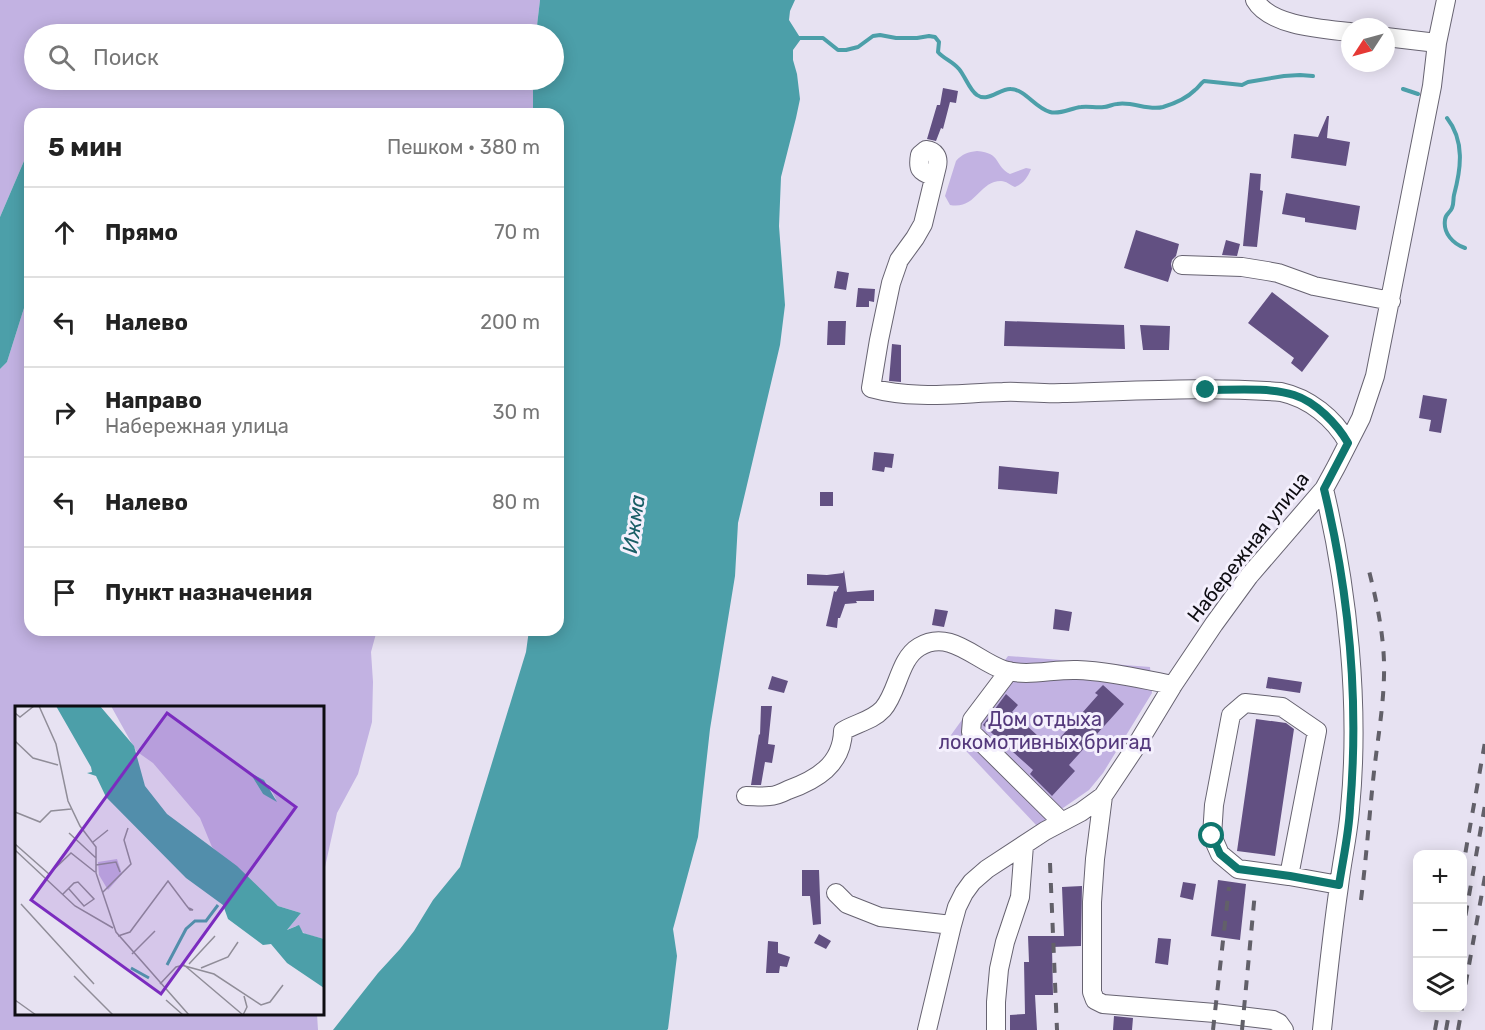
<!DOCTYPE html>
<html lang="ru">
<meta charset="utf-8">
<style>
:root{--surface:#fff;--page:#f2f2f2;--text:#222;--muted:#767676;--line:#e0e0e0}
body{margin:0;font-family:Rubik,sans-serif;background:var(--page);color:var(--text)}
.controls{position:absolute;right:18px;bottom:18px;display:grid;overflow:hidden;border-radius:12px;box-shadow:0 3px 15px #0003}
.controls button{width:54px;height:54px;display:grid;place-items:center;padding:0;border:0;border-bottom:2px solid var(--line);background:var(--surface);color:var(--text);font:30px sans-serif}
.compass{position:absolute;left:1341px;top:18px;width:54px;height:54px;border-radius:50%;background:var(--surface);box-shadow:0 3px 15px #0003;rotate:234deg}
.stop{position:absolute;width:18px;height:18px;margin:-14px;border:4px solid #0f766e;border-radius:50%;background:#fff}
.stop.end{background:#0f766e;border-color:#fff;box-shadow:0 2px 6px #0008}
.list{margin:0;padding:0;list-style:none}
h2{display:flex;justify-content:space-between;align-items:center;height:78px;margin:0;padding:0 24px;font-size:26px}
h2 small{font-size:20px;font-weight:400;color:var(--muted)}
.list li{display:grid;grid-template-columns:39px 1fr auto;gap:18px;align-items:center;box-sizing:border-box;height:90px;padding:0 24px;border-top:2px solid var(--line)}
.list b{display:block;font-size:22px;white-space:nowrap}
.list p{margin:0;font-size:20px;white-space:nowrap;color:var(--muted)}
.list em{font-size:20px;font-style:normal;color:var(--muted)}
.icon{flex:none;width:33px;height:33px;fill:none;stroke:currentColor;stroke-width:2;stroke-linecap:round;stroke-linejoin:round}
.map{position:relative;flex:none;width:1485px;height:1030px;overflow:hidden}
.search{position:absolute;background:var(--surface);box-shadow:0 3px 15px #0003;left:24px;top:24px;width:540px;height:66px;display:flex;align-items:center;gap:15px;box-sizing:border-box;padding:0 21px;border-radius:33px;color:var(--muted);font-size:22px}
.panel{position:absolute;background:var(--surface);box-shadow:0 3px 15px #0003;left:24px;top:108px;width:540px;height:528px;border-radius:18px}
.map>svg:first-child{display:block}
.green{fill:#c2b2e2}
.water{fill:#4c9fa9}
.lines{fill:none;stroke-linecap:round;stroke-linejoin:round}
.stream{stroke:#4c9fa9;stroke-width:4}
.building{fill:#625082}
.minor-casing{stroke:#676371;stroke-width:20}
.minor{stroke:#fff;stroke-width:18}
.rail{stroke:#626069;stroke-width:4;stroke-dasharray:10 10;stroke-linecap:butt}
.route{stroke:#0f766e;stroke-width:8}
.labels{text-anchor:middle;stroke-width:6;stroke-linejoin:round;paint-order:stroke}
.street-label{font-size:20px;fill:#0e0d12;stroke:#f4f0fd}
.park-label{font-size:20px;fill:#54397c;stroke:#f4f0fd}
.water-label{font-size:21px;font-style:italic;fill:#195e66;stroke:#f4f0fd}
.inset-river{fill:none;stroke:#4c9fa9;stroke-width:3}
.inset-road{fill:none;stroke:#908d98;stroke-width:1.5}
.view{fill:#7b2cbf;fill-opacity:0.15;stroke:#7b2cbf;stroke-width:3}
.inset-edge{fill:none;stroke:#0e0d12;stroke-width:3}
</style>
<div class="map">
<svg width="1485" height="1030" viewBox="0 0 1485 1030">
<rect width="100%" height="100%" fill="#e7e2f2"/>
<!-- green -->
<path class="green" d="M0,0H540L536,34H34V80H533V114H30V147L0,217Z
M977,151C1002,153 994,166 1010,174L1026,168L1031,169C1028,177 1023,184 1015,187C1010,185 1006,181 1001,181C979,181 976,210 950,205L945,196L956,161C962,154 968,152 977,151Z
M30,289V630H377L371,652L373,682L372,722L358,774L337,813L323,876L322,708H16V1014H317L318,1030H0V369L7,362Z
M1008,656L1150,667L1152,693L1103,773L1089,790L1037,826L951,735Z"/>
<!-- water -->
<path class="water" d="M540,0H795L790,11L789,20L801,39L793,50V60L797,74L800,99L796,118L781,177L779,226L785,305L780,345L738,523L735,576L710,729L698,837L673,929L677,956L668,1029L667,1030H333L378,973L400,949L414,931L433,900L460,867L526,652L529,630H558V114H533V80H554V34H536Z
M30,147V289L7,362L0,369V217Z"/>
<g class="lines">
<!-- stream -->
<path class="stream" d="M798,38H823L838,50H846L858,47L873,36L880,35L896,38H917L929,36L935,37L939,42L938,52C944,59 952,61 959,69C965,76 970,91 977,95C988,103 1000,88 1011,89C1026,90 1035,108 1050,112C1060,115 1071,108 1081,107C1089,106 1096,108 1104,107C1108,107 1113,104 1117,104C1132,101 1148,111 1163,107C1173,104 1187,98 1195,90C1199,87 1200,84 1204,81L1242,85L1248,82L1284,76L1300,75L1313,76
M1403,89L1418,94
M1447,118C1465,141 1461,169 1454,195C1453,199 1454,204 1452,208C1450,213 1445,214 1445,220C1443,233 1453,244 1465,248"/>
</g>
<!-- building -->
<path class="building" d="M943,88L958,91L956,103L950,102L943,129L941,128L936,141L927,139L937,105H940Z
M1327,116H1329L1327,138L1350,142L1346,166L1291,158L1294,134L1318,137Z
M1250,173L1261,174L1260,190L1263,191L1257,247L1243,246Z
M1286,193L1360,206L1356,230L1305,222V218L1282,214Z
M1136,230L1179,244L1176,256L1172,260L1171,264L1172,269L1168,282L1124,268Z
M1226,240L1240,244L1237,256L1222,255Z
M837,271L849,273L846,290L834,288Z
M858,288L875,289L874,302L869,301V307H856Z
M1272,292L1329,336L1302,372L1291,363L1294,358L1248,323Z
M828,321H846L845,345H827Z
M1005,321L1124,325L1125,349L1004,346Z
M1140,325L1170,326L1169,350H1143Z
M892,344L901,345V382L889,381Z
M1423,395L1447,399L1441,433L1429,431L1431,420L1419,418Z
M874,452L894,454L892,468L885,467L884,472L872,470Z
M999,466L1059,472L1057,494L998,489Z
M820,492H833V506H820Z
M844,570L847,592L874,590V601H856L857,603L845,604L840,618H838L837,628L826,626L834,591L836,592L839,586L807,585V574L827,575L843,573Z
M935,609L948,611L944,627L932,625Z
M1055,609L1072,612L1069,631L1053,629Z
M772,676L788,681L784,693L768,689Z
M1268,677L1302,682L1300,693L1266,688Z
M1103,685L1124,704L1069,765L1075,771L1052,796L1030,774L1033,770L983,725L1006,694L1018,705L1012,712L1051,748L1098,695L1095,693Z
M761,706H772L768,744L775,745L772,763L765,762L761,785H751L759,734L760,735Z
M1256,719L1286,723L1294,729L1275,856L1237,851Z
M802,870H819L821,924L813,925L810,896H802Z
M1218,880L1246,884L1240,940L1211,936Z
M1183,882L1196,884L1193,900L1180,897Z
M1082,886L1081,946L1052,947L1053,995H1035L1037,1030H1010V1015L1025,1014L1024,962H1029L1028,936H1064L1062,887Z
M819,934L831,941L826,949L814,943Z
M1158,938L1171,939L1168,965L1155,963Z
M768,941L778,942V953L790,957L787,967L780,966L779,973H766Z
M1114,1016L1133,1018L1132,1030H1113Z"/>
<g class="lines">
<!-- minor casing -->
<g class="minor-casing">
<path id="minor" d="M1255,0C1270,26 1323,29 1350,32
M1386,37L1437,43
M934,177C921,171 917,171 920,155L926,150C935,151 939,157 937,166L923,224L915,238L899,260L891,283L879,340L871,388C914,400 959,393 1003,392C1022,391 1042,394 1062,393C1135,391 1208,386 1281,392C1309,398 1334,418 1348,443
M1182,265L1242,267L1267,271L1278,273L1314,286L1391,301
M1009,671L972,720L971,732L1062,822
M746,796C754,796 762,797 770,796C776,796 782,793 788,790C816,780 842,765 843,731C856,723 872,721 883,709C898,692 899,659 919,647C950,628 976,661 1004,670C1027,677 1053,669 1077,670C1109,671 1141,679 1173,685
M1103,796L1095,859L1092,902V992L1095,1000L1103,1004L1215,1013L1273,1020L1279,1023L1284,1030
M1289,876L1317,731L1282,707L1245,703L1231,715L1214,805L1212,836L1220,854L1238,869L1289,876L1339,885
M836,893L847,904L880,917L952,925
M927,1030L952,925L957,907L964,893L972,882L987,869L1045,831L1081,812L1103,796L1133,751L1173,685L1214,624L1249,576L1324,489L1336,467L1361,418L1375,376L1432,86L1437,43L1446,0
M996,1030V1002L999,969L1005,942L1020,897L1024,845
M1322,1030C1327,982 1332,934 1339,886C1342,860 1348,835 1350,809C1360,705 1348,590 1324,489"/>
</g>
<!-- minor -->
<use href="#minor" class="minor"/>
<!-- rail -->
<path class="rail" d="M1050,863L1057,1030
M1462,872L1485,742
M1361,900C1366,860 1369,820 1373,781C1377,741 1385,702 1384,662C1383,630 1376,598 1368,567
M1462,935L1485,805
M1462,1004L1485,876
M1213,1030L1229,887
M1242,1030L1255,892
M1435,1030L1439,1008
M1446,1030L1450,1008
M1458,1030L1462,1008"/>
</g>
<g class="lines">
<!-- route -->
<path class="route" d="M1206,390C1232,390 1270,387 1294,395C1316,402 1337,424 1348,443L1324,489C1349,592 1359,702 1350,808C1349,833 1343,859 1339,885L1290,876L1238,869L1220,854L1212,836"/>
</g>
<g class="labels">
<!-- street labels -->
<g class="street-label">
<text transform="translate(1248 547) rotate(-52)" y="7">Набережная улица</text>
</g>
<!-- park labels -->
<g class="park-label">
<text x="1045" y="726">Дом отдыха<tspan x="1045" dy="23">локомотивных бригад</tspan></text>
</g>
<!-- water labels -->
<g class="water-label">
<text transform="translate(634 524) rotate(-82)" y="7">Ижма</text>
</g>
</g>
<!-- overview -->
<g transform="translate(15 706)">
<rect width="309" height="309" fill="#e7e2f2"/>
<path d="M96,0H309V233L290,228L281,220L272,224L286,207L263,200L197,141L185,112L138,57L121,45ZM235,67L253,78L261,93L248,88ZM102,153L107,168L93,184L84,169L83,156Z" fill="#c2b2e2" fill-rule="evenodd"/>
<path d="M41,0H85L119,40L130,80L152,108L222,160L263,200L286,207L272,224L284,219L288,227L309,233V282L272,257L256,238L248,239L213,213L208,199L171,172L91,91L81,70L72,67L77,66L76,61ZM235,67L249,74L262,96L248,88Z" fill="#4c9fa9"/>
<path class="inset-river" d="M152,259L171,223L180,215H191L203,199M116,262L134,272"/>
<path class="inset-road" d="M24,0L41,38L53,95L65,120L81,141V167L101,226L174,309M0,7L5,11L19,0M0,35L18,52L43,59M0,106L25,116L36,105L56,103M54,127L81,152M78,136L93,124M0,138L34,168L56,147L80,166M0,144L60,200L98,222M81,159L101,156L105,166M88,186L116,158L109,134L113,122M48,188L59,177L63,176L79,193L69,200L54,183M6,198L79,278M103,230L115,226L153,175L171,199L175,204H178L174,202M117,248L140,225M174,258L200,230M166,259L199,268L246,299L255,296L268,279M186,262L213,251L223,236M59,270L98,309M145,278L161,261L169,259L228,309M0,294L21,309M151,294L168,309M228,309L232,301L229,290"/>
<path class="view" d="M152,7L281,101L146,288L16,194Z"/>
<rect width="309" height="309" class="inset-edge"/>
</g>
</svg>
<div class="controls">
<button>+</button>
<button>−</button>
<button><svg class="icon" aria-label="layers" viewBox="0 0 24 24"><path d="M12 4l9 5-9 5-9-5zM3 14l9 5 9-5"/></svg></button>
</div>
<svg class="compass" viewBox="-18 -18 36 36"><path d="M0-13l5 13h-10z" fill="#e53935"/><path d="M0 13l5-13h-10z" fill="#767676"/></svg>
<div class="stop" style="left:1212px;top:836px"></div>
<div class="stop end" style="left:1206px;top:390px"></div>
<div class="search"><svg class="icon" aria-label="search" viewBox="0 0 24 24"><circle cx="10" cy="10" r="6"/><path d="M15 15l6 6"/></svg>Поиск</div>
<section class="panel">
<h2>5 мин<small>Пешком · 380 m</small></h2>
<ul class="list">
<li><svg class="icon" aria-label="ahead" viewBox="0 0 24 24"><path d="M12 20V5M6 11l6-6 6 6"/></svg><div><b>Прямо</b></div><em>70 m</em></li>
<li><svg class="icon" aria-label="left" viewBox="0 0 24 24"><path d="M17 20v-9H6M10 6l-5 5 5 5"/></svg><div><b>Налево</b></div><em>200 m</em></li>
<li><svg class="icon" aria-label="right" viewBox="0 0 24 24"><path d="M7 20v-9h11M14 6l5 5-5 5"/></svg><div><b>Направо</b><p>Набережная улица</p></div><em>30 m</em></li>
<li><svg class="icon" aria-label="left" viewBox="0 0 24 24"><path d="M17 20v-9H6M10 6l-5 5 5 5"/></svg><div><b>Налево</b></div><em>80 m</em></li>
<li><svg class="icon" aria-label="arrive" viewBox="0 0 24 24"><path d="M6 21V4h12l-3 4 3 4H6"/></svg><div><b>Пункт назначения</b></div></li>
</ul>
</section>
</div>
